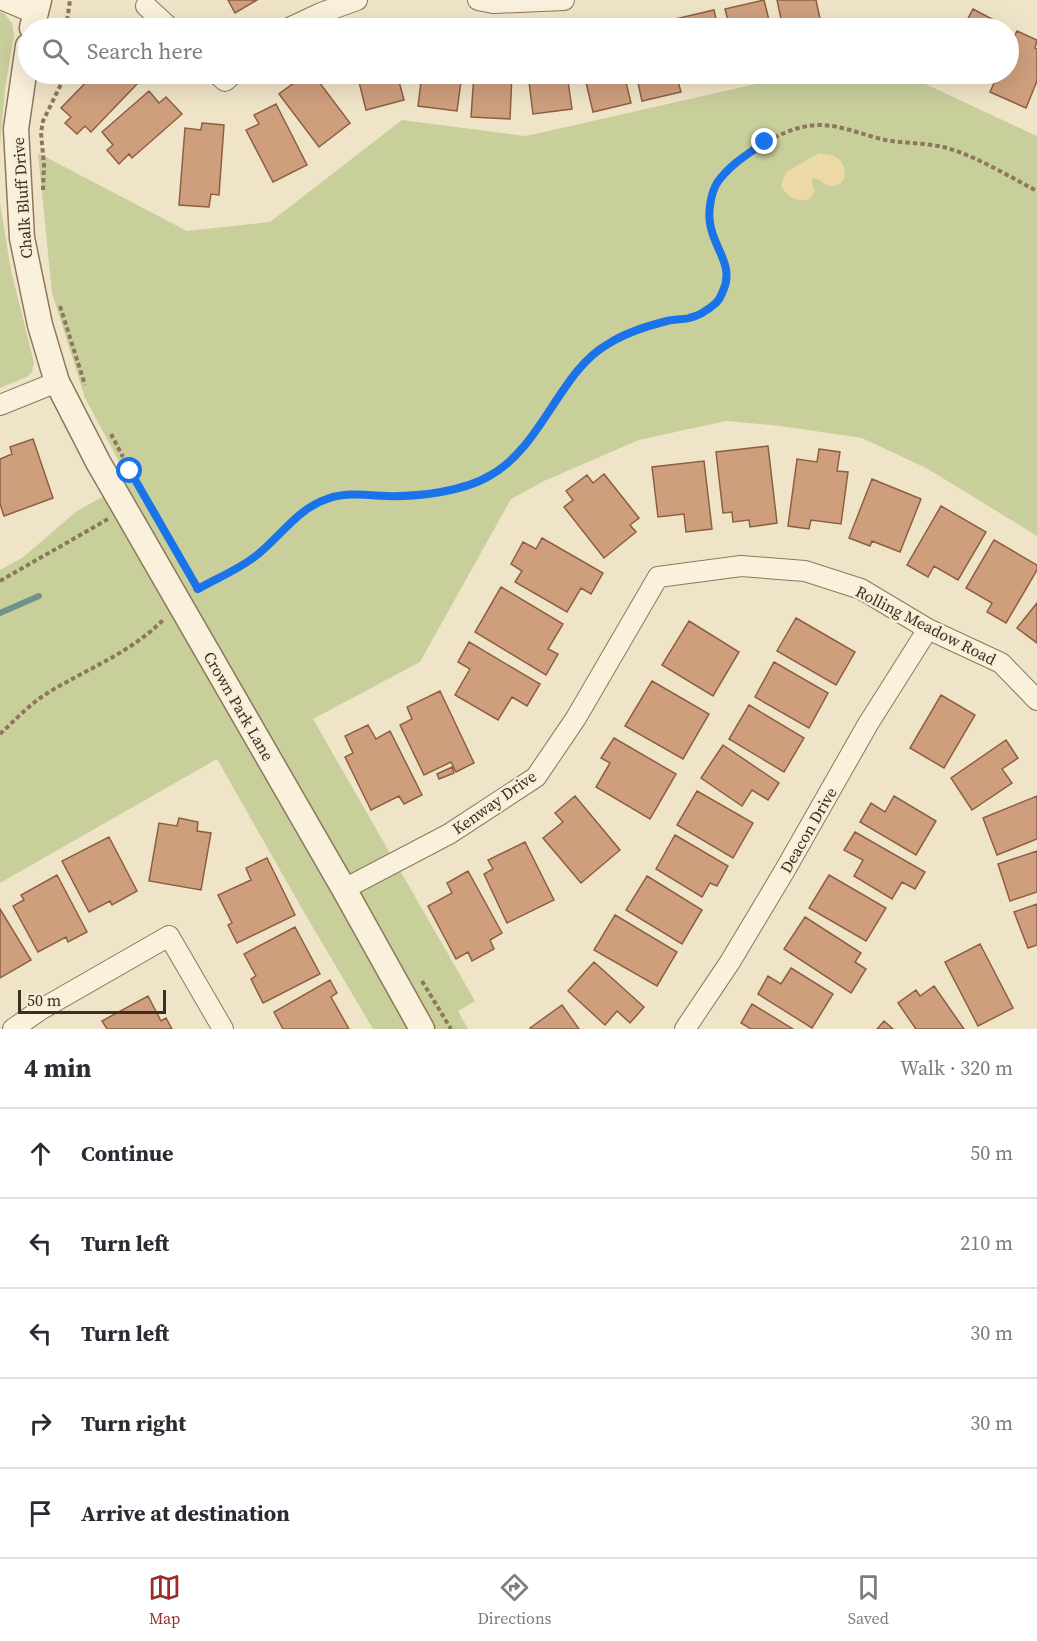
<!DOCTYPE html>
<meta charset="utf-8">
<style>
:root{--surface:#fff;--page:#f7f7f7;--text:#2b2b33;--muted:#7c7c81;--line:#e1e1e2;--accent:#9e2a2b}
body{margin:0;font-family:"Source Serif 4",serif;background:var(--page);color:var(--text)}
.scale{position:absolute;left:18px;bottom:15px;width:148px;box-sizing:border-box;padding-left:6px;border:3px solid #3d2e20;border-top:0;font-size:16px;line-height:21px;white-space:nowrap;color:#3d2e20;-webkit-text-stroke:4px #f7eed8;paint-order:stroke}
.stop{position:absolute;width:18px;height:18px;margin:-14px;border:4px solid #1a73e8;border-radius:50%;background:#fff}
.stop.end{background:#1a73e8;border-color:#fff;box-shadow:0 2px 6px #0008}
.list{margin:0;padding:0;list-style:none}
h2{display:flex;justify-content:space-between;align-items:center;height:78px;margin:0;padding:0 24px;font-size:26px}
h2 small{font-size:20px;font-weight:400;color:var(--muted)}
.list li{display:grid;grid-template-columns:39px 1fr auto;gap:18px;align-items:center;box-sizing:border-box;height:90px;padding:0 24px;border-top:2px solid var(--line)}
.list b{display:block;font-size:22px;white-space:nowrap}
.list em{font-size:20px;font-style:normal;color:var(--muted)}
.icon{flex:none;width:33px;height:33px;fill:none;stroke:currentColor;stroke-width:2;stroke-linecap:round;stroke-linejoin:round}
.map{position:relative;flex:none;width:1037px;height:1029px;overflow:hidden}
.search{position:absolute;background:var(--surface);box-shadow:0 6px 24px #0002;left:18px;right:18px;top:18px;height:66px;display:flex;align-items:center;gap:15px;box-sizing:border-box;padding:0 21px;border-radius:33px;color:var(--muted);font-size:22px}
.sheet{height:528px;background:var(--surface)}
nav{display:flex;justify-content:space-around;align-items:center;box-sizing:border-box;height:84px;border-top:2px solid var(--line);background:var(--surface);font-size:16px;color:var(--muted)}
nav a{display:grid;justify-items:center;gap:3px}
nav .on{color:var(--accent)}
.map>svg:first-child{display:block}
.green{fill:#c9cf9b}
.sand{fill:#ecd9a5}
.lines{fill:none;stroke-linecap:round;stroke-linejoin:round}
.stream{stroke:#6f938a;stroke-width:6}
.building{fill:#cf9f7d;stroke:#8d5f41;stroke-width:1.5}
.minor-casing{stroke:#8d765c;stroke-width:22}
.tertiary-casing{stroke:#8d765c;stroke-width:27}
.path{stroke:#8d765c;stroke-width:4;stroke-dasharray:4.5 3;stroke-linecap:butt}
.minor{stroke:#faf1dc;stroke-width:20}
.tertiary{stroke:#faf1dc;stroke-width:24}
.route{stroke:#1a73e8;stroke-width:8}
.labels{text-anchor:middle;stroke-width:5;stroke-linejoin:round;paint-order:stroke}
.street-label{font-size:16px;fill:#3d2e20;stroke:#f7eed8}
</style>
<div class="map">
<svg width="1037" height="1029" viewBox="0 0 1037 1029">
<rect width="100%" height="100%" fill="#f0e4c8"/>
<!-- green -->
<path class="green" d="M0,12L4,13L12,23L14,35L5,89L0,145Z
M800,74H904L1037,136V536L928,469L862,438L780,426L726,421L639,440L544,481L511,499L420,662L313,719L475,1001L458,1011L468,1029H373L305,914L217,759L0,883V570L22,558L77,511L130,482L85,398L52,293L38,153L187,231L270,222L402,120L526,136Z
M0,203L11,270L34,363L32,372L27,377L0,388Z"/>
<!-- sand -->
<path class="sand" d="M819,153C824,154 830,154 834,156C848,162 850,187 831,186C824,186 821,179 814,178L811,181L815,190L811,198C799,204 786,197 781,185L786,172Z"/>
<g class="lines">
<!-- stream -->
<path class="stream" d="M0,613L39,596"/>
</g>
<!-- building -->
<path class="building" d="M228,0H257L235,13Z
M764,0L771,28H730L725,9Z
M777,0H816L822,28H783Z
M973,9L1007,27V28H963Z
M714,10L718,28H678L675,19Z
M664,22L665,28H637Z
M1017,31L1037,40L1035,48L1037,49V81L1026,108L990,92L998,74H1008V50Z
M94,74H114L116,75L117,74H126L137,84L91,132L85,126L77,134L65,123L71,117L61,108Z
M306,74H313L350,123L319,147L279,94Z
M357,74H397L404,100L366,110Z
M422,74H462L457,111L418,106Z
M474,74H512L510,119L471,117Z
M528,74H567L572,109L533,114Z
M584,74H624L631,103L593,112Z
M636,74H676L681,92L642,101Z
M701,74H720L701,77Z
M742,74H763L743,78Z
M149,91L159,103L166,97L182,114L132,158L129,154L119,164L107,150L113,145L102,132Z
M276,104L307,165L273,182L246,130L259,124L254,115Z
M202,123L224,125L219,195L211,194L209,207L179,205L185,128L201,130Z
M33,439L53,498L4,516L0,504V459L12,454L10,447Z
M768,446L777,523L750,527L749,520L733,522L732,512L723,513L716,452Z
M819,449L840,452L837,471L848,472L841,524L811,520L809,529L788,526L797,459L817,462Z
M704,461L712,529L686,532L684,514L658,517L652,467Z
M604,474L639,518L630,525L636,532L604,558L564,507L573,500L566,491L587,475L593,483Z
M872,479L921,499L900,552L872,541L870,546L849,538Z
M941,506L986,532L958,580L934,566L928,577L907,565Z
M542,538L603,573L591,594L581,588L567,612L515,582L522,571L511,564L523,542L536,549Z
M994,540L1037,565V570L1006,623L987,612L992,603L966,588Z
M501,587L563,624L548,649L558,654L546,675L475,632Z
M1037,603V643L1017,628Z
M796,618L855,652L836,685L777,651Z
M689,621L739,652L713,696L662,665Z
M469,642L540,684L527,706L512,697L498,720L455,695L470,669L458,662Z
M774,662L828,693L809,728L755,697Z
M652,681L709,714L683,759L625,726Z
M440,691L474,763L456,772L451,762L424,775L400,725L412,719L407,707Z
M941,695L975,715L944,768L910,748Z
M749,705L804,738L784,772L729,739Z
M368,725L376,739L390,731L422,795L404,804L399,796L371,810L345,757L353,753L345,736Z
M614,738L676,774L650,819L596,787L610,763L601,758Z
M1006,740L1018,758L1002,769L1012,783L972,810L951,778Z
M723,745L779,783L768,800L752,790L742,806L701,778Z
M452,767L454,773L439,779L437,774Z
M697,791L753,823L733,858L677,825Z
M575,796L620,850L581,883L543,838L563,822L555,813Z
M894,796L936,821L916,855L860,822L871,803L885,812Z
M1037,796V839L997,855L983,818Z
M179,818L198,822L197,831L211,833L201,890L149,881L159,823L177,826Z
M855,832L925,872L915,889L902,882L892,899L854,876L863,860L844,850Z
M675,835L728,866L717,886L710,883L702,897L656,869Z
M109,837L137,891L112,905L110,901L89,912L62,861Z
M525,842L554,900L507,923L484,874L493,869L488,860Z
M1037,851V892L1010,901L998,864Z
M267,858L295,915L237,943L228,925L232,923L218,895L251,880L246,868Z
M468,871L502,933L490,940L494,949L472,961L468,952L456,959L428,906L452,893L447,883Z
M57,875L87,932L68,942L66,937L38,952L13,906L24,900L21,895Z
M829,875L886,908L866,941L809,908Z
M647,876L702,910L682,944L626,910Z
M1037,904V945L1028,948L1014,912Z
M0,909L31,960L0,978Z
M615,915L677,952L657,986L594,950Z
M805,917L861,953L855,962L866,969L851,993L784,949Z
M295,927L320,974L263,1003L251,979L256,976L244,954Z
M980,944L1013,1008L978,1026L945,962Z
M594,962L644,1007L630,1023L617,1011L605,1025L568,991Z
M791,968L833,994L812,1028L758,994L768,976L781,984Z
M330,980L337,993L331,997L349,1029H283L274,1012Z
M934,986L964,1029H916L898,1003L916,990L920,996Z
M148,996L161,1021L166,1018L172,1029H107L102,1021Z
M752,1004L793,1029H751L741,1023Z
M562,1005L579,1029H531L530,1028Z
M884,1021L893,1029H877Z"/>
<g class="lines">
<!-- minor casing -->
<g class="minor-casing">
<path id="minor" d="M3,0L34,13
M478,0L493,3L564,0
M146,6L170,28
M289,28L321,13L357,0
M217,74L225,81L233,74
M0,405L57,382
M344,889L449,834L536,777L576,718L658,577L741,566L805,571L861,589L928,629L1001,663L1037,700
M13,1029L40,1010L169,936L223,1029
M685,1029L730,962L785,870L868,724L928,629"/>
</g>
<!-- tertiary casing -->
<g class="tertiary-casing">
<path id="tertiary" d="M32,28L39,0
M28,46L16,129L22,238L40,325L57,382L98,462L344,889L422,1029"/>
</g>
<!-- path -->
<path class="path" d="M66,28L70,0
M43,190L44,165L41,133L43,121L66,74
M60,306L85,385
M111,434L123,457
M0,581L108,519
M194,591C214,578 238,570 257,555C282,536 298,506 330,498C348,493 367,495 385,496C417,497 465,492 493,474C542,442 557,379 605,345C619,336 639,329 655,324C677,317 706,321 720,298C742,263 702,238 711,203C716,181 731,165 750,152C769,139 797,124 822,125C842,126 861,134 881,139C902,144 926,142 947,148C978,157 1008,176 1037,191
M0,734C15,720 29,705 46,694C86,669 131,653 164,619
M422,981L451,1029"/>
<!-- minor -->
<use href="#minor" class="minor"/>
<!-- tertiary -->
<use href="#tertiary" class="tertiary"/>
</g>
<g class="lines">
<!-- route -->
<path class="route" d="M130,471L198,589C217,578 240,569 257,555C281,536 297,509 327,499C345,492 366,495 385,496C417,497 463,492 491,475C543,445 560,371 608,344C625,333 647,326 667,321C674,319 682,320 689,318C700,316 709,309 716,303C720,299 721,296 723,291C735,265 713,248 710,223C708,211 711,193 717,183C729,165 748,154 765,142"/>
</g>
<g class="labels">
<!-- street labels -->
<g class="street-label">
<text transform="translate(22 198) rotate(-94)" y="6">Chalk Bluff Drive</text>
<text transform="translate(926 625) rotate(27)" y="6">Rolling Meadow Road</text>
<text transform="translate(239 706) rotate(60)" y="6">Crown Park Lane</text>
<text transform="translate(494 802) rotate(-35)" y="6">Kenway Drive</text>
<text transform="translate(808 830) rotate(-60)" y="6">Deacon Drive</text>
</g>
</g>
</svg>
<div class="scale">50 m</div>
<div class="stop" style="left:130px;top:471px"></div>
<div class="stop end" style="left:765px;top:142px"></div>
<div class="search"><svg class="icon" aria-label="search" viewBox="0 0 24 24"><circle cx="10" cy="10" r="6"/><path d="M15 15l6 6"/></svg>Search here</div>
</div>
<section class="sheet">
<h2>4 min<small>Walk · 320 m</small></h2>
<ul class="list">
<li><svg class="icon" aria-label="ahead" viewBox="0 0 24 24"><path d="M12 20V5M6 11l6-6 6 6"/></svg><div><b>Continue</b></div><em>50 m</em></li>
<li><svg class="icon" aria-label="left" viewBox="0 0 24 24"><path d="M17 20v-9H6M10 6l-5 5 5 5"/></svg><div><b>Turn left</b></div><em>210 m</em></li>
<li><svg class="icon" aria-label="left" viewBox="0 0 24 24"><path d="M17 20v-9H6M10 6l-5 5 5 5"/></svg><div><b>Turn left</b></div><em>30 m</em></li>
<li><svg class="icon" aria-label="right" viewBox="0 0 24 24"><path d="M7 20v-9h11M14 6l5 5-5 5"/></svg><div><b>Turn right</b></div><em>30 m</em></li>
<li><svg class="icon" aria-label="arrive" viewBox="0 0 24 24"><path d="M6 21V4h12l-3 4 3 4H6"/></svg><div><b>Arrive at destination</b></div></li>
</ul>
</section>
<nav>
<a class="on"><svg class="icon" aria-label="map" viewBox="0 0 24 24"><path d="M3 6l6-2 6 2 6-2v14l-6 2-6-2-6 2zM9 4v14M15 6v14"/></svg>Map</a>
<a><svg class="icon" aria-label="directions" viewBox="0 0 24 24"><path d="M12 3l9 9-9 9-9-9zM9 14v-3h6M13 9l2 2-2 2"/></svg>Directions</a>
<a><svg class="icon" aria-label="saved" viewBox="0 0 24 24"><path d="M7 4h10v16l-5-4-5 4z"/></svg>Saved</a>
</nav>
